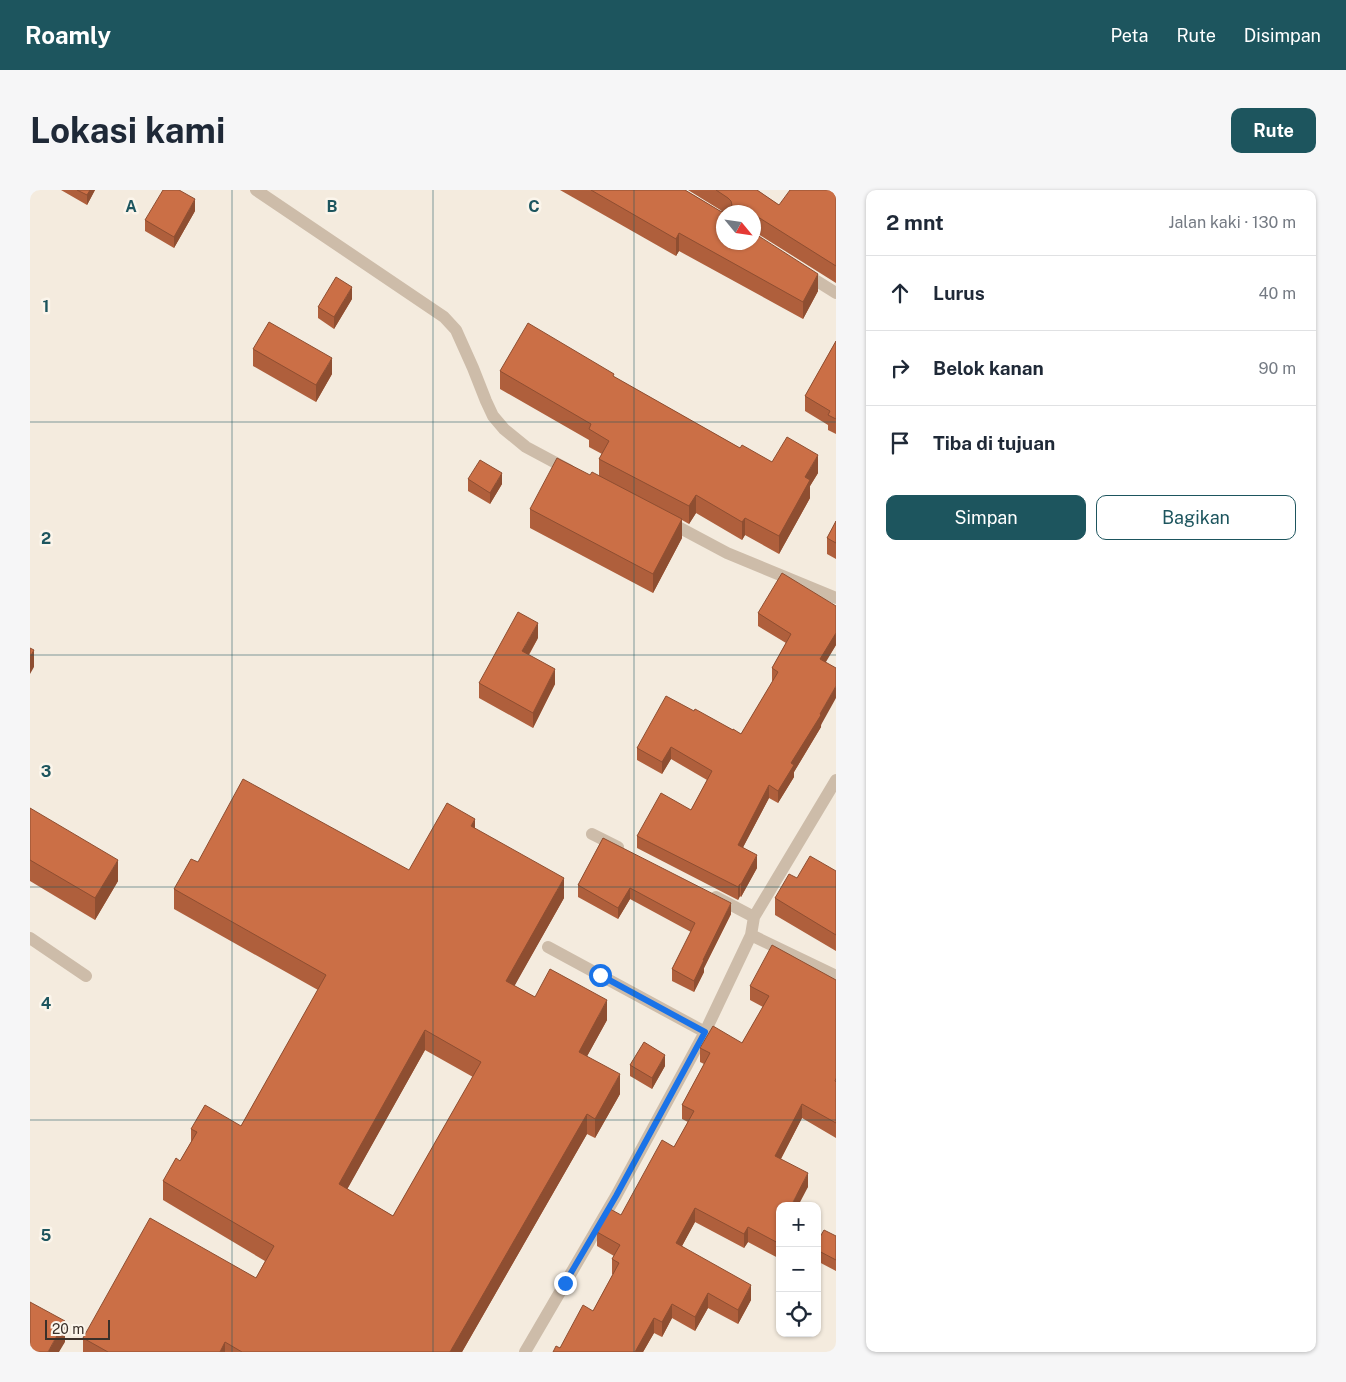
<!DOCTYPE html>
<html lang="id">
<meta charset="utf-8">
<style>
:root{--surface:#fff;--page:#f6f6f7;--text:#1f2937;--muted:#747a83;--line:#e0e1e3;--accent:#1d555e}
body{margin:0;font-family:"Public Sans",sans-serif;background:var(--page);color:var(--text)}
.controls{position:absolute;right:15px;bottom:15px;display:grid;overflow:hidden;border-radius:10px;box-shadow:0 1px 4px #0004}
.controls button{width:45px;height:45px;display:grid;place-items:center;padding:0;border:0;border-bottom:1px solid var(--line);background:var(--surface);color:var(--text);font:25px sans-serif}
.compass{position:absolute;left:686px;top:15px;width:45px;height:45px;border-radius:50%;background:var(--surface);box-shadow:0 1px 4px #0004;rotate:119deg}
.scale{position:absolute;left:15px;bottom:12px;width:65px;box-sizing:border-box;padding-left:5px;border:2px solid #3a3029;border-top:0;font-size:14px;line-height:18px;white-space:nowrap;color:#3a3029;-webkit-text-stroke:4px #fbf5eb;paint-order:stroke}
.stop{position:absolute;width:15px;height:15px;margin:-11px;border:4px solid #1a73e8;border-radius:50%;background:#fff}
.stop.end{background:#1a73e8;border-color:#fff;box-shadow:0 1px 5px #0008}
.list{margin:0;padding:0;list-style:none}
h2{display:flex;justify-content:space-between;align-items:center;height:65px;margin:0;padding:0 20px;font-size:21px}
h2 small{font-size:16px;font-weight:400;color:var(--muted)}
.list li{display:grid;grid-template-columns:32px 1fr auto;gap:15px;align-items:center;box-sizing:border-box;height:75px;padding:0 20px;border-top:1px solid var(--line)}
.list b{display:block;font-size:19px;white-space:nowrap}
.list em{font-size:16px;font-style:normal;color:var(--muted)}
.actions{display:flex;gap:10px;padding:15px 20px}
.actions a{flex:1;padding:11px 0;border:1px solid var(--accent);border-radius:10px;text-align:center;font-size:18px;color:var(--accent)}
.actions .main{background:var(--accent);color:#fff}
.icon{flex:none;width:28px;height:28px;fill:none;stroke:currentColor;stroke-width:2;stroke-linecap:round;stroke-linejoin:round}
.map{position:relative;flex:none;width:806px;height:1162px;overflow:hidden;border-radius:10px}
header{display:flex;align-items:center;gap:30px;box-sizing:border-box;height:70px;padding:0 25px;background:var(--accent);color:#fff}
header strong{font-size:24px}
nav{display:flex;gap:28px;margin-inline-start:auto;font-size:18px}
.intro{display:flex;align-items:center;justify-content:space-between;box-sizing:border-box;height:120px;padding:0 30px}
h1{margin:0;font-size:35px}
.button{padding:12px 22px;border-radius:10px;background:var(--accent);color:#fff;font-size:18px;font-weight:700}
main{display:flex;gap:30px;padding:0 30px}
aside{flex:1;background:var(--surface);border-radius:10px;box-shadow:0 1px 4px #0004}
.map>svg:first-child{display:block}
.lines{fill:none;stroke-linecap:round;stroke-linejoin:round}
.minor{stroke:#cdbca9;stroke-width:12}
.wall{fill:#af5f3c;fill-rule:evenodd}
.shaded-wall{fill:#8e4e31}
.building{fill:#cb6f46;stroke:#8e4e31;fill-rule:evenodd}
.route{stroke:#1a73e8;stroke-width:6}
.grid{fill:none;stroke:#1d555e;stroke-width:1;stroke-opacity:0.55}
.grid-label{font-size:16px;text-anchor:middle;font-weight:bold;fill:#1d555e;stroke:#fbf5eb;stroke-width:5;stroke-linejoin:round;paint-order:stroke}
</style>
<header>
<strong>Roamly</strong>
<nav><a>Peta</a><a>Rute</a><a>Disimpan</a></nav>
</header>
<div class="intro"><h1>Lokasi kami</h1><a class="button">Rute</a></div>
<main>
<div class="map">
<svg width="806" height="1162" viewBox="0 0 806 1162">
<rect width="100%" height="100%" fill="#f4ebde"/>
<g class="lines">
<!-- minor -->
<path class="minor" d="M226,0L414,127L426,140L443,178L456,211L463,226L474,239L496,257L539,280
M774,83L806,103
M637,331L697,363L806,408
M562,644L588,657
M686,707L724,727
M721,745L806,786
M0,748L56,786
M518,757L675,842
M495,1162L586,1006L675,842L721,745L724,727L806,590"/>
</g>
<!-- wall -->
<path class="wall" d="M31,0H65L57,15Z
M530,0H655L690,21H692L658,0H727L749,15L806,0V93L728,44L724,43L788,101L773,129L649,61L646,66Z
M165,21L144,58L115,41V30Z
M322,109L304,139L288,128V117Z
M806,151V244L798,240V235L775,221V206Z
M223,159L302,184L286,212L223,176Z
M470,181L584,187L710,258L742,272L788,283L780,296V308L749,364L715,345L712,350L666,323L659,334L652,330V348L623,403L500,338V319L560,285L569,286V269L572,264L559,257V250L470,199Z
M438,289L472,294L460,314L438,301Z
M806,331V369L797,364V348Z
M806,416V455L795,472L791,537L764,582V587L748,613L739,608L713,657L727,678L711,707L710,706L708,710L607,658V646L661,620L677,590L641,569L632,584L607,570V558L664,521L703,540L711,544L743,491H742V478L756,453L728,436V423Z
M508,448L499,465L525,494L503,538L449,508V493Z
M0,618L88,691L65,730L0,691Z
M445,639L534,708L484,796L505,807L577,830L557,866L590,904L565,948L557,944L432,1162H53V1148L226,1088L235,1071L133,1010V991L150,971L161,952V939L211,936L288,800L144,719V699L168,672L379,680ZM395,860L443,887L363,1026L317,999Z
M573,648L701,724L674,778V782L664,802L642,791V779L661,742L600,709L588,729L548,707V695Z
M806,681V761L745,725V708Z
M806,790V948L772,928L751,969L778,997L750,1016V1069L718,1052L714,1058L665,1032L652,1056L721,1110L708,1134L678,1118L665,1141L642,1128L632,1147L624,1143L613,1162H523L530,1158L563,1121L583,1084H582V1069L584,1066L567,1056V1042L591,1025L644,957L658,932L652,929V915L674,874L670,872V858L712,853L733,817L720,810V796Z
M600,875L635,876L622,899L600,886Z
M806,1046V1081L787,1071V1052Z"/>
<!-- shaded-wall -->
<path class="shaded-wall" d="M60,0H65L57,15V5Z
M165,9V21L144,58V47Z
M649,43V61L646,66V49Z
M788,84V101L773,129V112Z
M322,97V109L304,139V127Z
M302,168V184L286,212V195Z
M788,265V283L780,296V308L749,364V346L775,287Z
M472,283V294L460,314V303Z
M666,305V323L659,334V316Z
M715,328V345L712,350V332Z
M652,329V348L623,403V384Z
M508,433V448L492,476V461Z
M806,443V455L790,482V469Z
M4,460V477L0,484V467Z
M525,479V494L503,538V523Z
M806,496V508L791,535V537L764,582V587L748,613V601L761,573Z
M641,557V569L632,584V572Z
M739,595V608L708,667V655Z
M445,629V649L441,636Z
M727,665V678L711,707V694Z
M88,670V691L65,730V708Z
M534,688V708L476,811V791Z
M710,694V706L708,710V697Z
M600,698V709L588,729V718Z
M701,713V724L674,778V782L664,802V791L673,770Z
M577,810V830L549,881V862Z
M395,840V860L309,1014V994Z
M635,865V876L622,899V888Z
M590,884V904L565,948V929Z
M772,914V928L745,980V966Z
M557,924V944L432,1162H420Z
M778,983V997L768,1016H761Z
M665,1018V1032L646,1067V1053Z
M718,1037V1052L714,1058V1044Z
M721,1095V1110L708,1134V1120Z
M678,1103V1118L665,1141V1127Z
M642,1114V1128L632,1147V1132Z
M624,1128V1143L613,1162H605Z
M35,1131V1152L29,1162H18Z
M195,1152V1162H190Z"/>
<!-- building -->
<path class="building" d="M47,0H60L57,5Z
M133,0H149L165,9L144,47L115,30Z
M561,0H655L690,21L697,22L701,19L702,15L701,11L698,8L686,0H727L749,15L760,0H806V76L728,27L724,25V22H694V52H724V43L788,84L773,112L649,43L646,49Z
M306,87L322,97L304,127L288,117Z
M239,132L302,168L286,195L223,159Z
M498,133L584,184L583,186L710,258L712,255L742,272L757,247L788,265L775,287L780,290L749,346L715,328L712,332L666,305L659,316L569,269L579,251L559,239L561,234L470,181Z
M806,151V229L798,225L800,221L775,206Z
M527,268L560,285L562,282L652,329L623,384L500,319Z
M450,270L472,283L460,303L438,289Z
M806,331V353L797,348Z
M752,383L806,416V443L790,469L806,478V496L790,524L791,525L761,573L764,575L748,601L739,595L708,655L727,665L711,694H710L708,697L607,646L631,603L661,620L682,581L641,557L632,572L607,558L636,506L664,521L665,519L703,540V539L711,544L748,482L742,478L761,444L728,423Z
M488,422L508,433L492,461L525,479L503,523L449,493Z
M0,458L4,460L0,467Z
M213,589L379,680L417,613L445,629L441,636L534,688L476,791L505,807L520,779L577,810L549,862L590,884L565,929L557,924L420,1162H212L195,1152L190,1162H78L53,1148L120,1028L226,1088L244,1056L133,991L146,968L150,971L167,942L161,939L175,915L211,936L296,785L144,699L161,669L168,672ZM395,840L451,872L363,1026L309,994Z
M0,618L88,670L65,708L0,670Z
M573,648L701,713L673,770H674L664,791L642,779L665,733L600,698L588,718L548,695Z
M780,666L806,681V745L745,708L759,684L767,688Z
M742,755L806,790V888L805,891L806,892V933L772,914L745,966L778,983L761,1016H750V1054L718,1037L714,1044L665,1018L646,1053L721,1095L708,1120L678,1103L665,1127L642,1114L632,1132L624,1128L605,1162H523L526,1156L530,1158L553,1115L563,1121L589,1073L582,1069L590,1055L567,1042L580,1019L591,1025L632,950L644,957L664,921L652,915L680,863L670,858L683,836L712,853L739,806L720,796Z
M614,852L635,865L622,888L600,875Z
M794,1040L806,1046V1070L787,1060V1052Z
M0,1112L35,1131L18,1162H0Z"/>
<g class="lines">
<!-- route -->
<path class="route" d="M535,1093L586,1006L675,842L570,785"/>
</g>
<!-- grid -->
<path class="grid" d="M202,0V1162M403,0V1162M604,0V1162M0,232H806M0,465H806M0,697H806M0,930H806"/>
<g class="grid-label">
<text x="101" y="22">A</text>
<text x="302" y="22">B</text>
<text x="504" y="22">C</text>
<text x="16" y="122">1</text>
<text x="16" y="354">2</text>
<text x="16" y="587">3</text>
<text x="16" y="819">4</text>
<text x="16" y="1051">5</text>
</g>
</svg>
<div class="controls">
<button>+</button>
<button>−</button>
<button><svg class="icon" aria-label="locate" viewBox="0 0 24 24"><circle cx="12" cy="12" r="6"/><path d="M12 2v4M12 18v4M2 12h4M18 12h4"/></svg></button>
</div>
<svg class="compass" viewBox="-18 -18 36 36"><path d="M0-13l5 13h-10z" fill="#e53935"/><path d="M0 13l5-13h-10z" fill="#747a83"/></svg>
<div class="scale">20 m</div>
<div class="stop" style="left:570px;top:785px"></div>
<div class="stop end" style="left:535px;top:1093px"></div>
</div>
<aside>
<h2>2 mnt<small>Jalan kaki · 130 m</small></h2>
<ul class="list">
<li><svg class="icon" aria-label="ahead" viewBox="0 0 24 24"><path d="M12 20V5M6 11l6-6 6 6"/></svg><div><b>Lurus</b></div><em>40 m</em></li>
<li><svg class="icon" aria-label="right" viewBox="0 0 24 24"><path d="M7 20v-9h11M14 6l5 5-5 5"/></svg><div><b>Belok kanan</b></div><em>90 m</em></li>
<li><svg class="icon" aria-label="arrive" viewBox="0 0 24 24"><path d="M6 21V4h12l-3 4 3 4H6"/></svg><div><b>Tiba di tujuan</b></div></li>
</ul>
<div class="actions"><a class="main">Simpan</a><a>Bagikan</a></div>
</aside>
</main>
